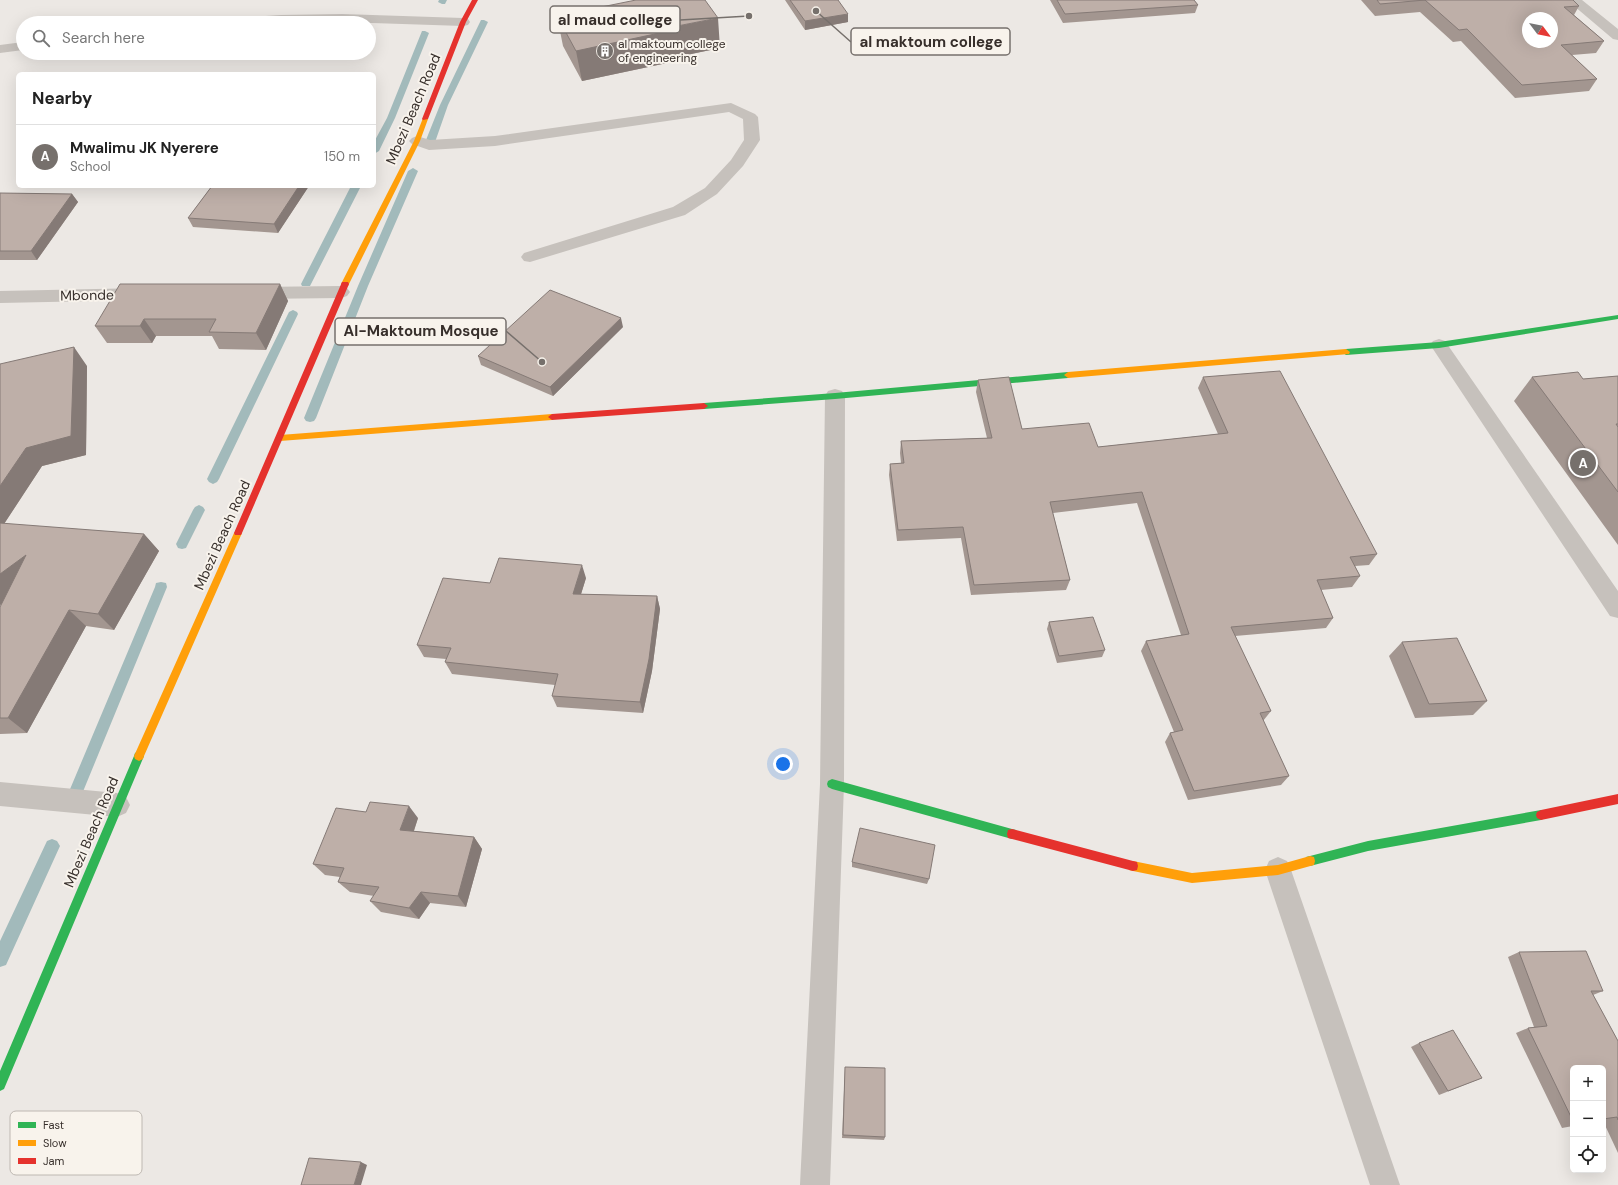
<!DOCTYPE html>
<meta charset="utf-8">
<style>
:root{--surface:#fff;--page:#f6f6f6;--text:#222;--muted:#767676;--line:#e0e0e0;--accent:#76706c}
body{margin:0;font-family:"DM Sans",sans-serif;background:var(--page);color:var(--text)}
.controls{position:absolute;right:12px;bottom:12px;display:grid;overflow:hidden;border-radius:6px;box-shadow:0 4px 16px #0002}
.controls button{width:36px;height:36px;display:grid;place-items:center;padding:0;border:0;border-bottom:1px solid var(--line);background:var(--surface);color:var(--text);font:20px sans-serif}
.compass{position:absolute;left:1522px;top:12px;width:36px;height:36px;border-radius:50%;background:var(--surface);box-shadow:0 4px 16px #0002;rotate:122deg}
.you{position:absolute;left:783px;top:764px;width:14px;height:14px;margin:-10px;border:3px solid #fff;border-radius:50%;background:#1a73e8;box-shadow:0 0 0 6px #1a73e833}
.badge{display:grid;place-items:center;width:26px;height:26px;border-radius:50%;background:var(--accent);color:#fff;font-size:13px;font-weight:700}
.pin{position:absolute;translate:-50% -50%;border:2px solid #fff;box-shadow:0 1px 4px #0006}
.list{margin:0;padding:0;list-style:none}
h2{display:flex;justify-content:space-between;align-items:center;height:52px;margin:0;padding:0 16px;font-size:17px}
h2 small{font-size:13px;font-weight:400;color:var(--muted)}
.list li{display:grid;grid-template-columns:26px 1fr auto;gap:12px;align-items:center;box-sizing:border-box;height:64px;padding:0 16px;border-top:1px solid var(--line)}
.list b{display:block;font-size:15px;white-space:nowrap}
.list p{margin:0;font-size:13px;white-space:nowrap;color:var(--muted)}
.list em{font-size:13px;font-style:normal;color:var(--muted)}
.icon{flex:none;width:22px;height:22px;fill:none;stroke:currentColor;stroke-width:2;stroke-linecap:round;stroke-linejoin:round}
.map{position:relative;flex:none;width:1618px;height:1185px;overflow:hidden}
.search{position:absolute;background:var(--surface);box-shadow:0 4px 16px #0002;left:16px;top:16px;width:360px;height:44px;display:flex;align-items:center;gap:10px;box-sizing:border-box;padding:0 14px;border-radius:22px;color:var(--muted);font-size:15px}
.panel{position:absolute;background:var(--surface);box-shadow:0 4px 16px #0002;left:16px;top:72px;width:360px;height:116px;border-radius:6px}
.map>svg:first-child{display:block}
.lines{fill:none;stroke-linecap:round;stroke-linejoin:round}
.stream{fill:#a2babb;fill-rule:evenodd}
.street{fill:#c6c1bc;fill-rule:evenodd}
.fast{fill:#30b455;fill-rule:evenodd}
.slow{fill:#ff9f0a;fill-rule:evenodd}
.jam{fill:#e5322d;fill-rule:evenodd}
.wall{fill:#a39690}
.shaded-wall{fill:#857a76}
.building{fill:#beafa8;stroke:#857a76;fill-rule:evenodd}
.labels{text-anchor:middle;stroke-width:4;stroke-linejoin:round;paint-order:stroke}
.far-poi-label{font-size:12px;fill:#372f2b;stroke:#f8f3ec;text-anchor:start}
.street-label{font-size:14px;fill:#372f2b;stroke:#f8f3ec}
.key{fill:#f8f3ec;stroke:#beb8b2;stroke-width:1}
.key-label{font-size:11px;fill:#372f2b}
.leader{fill:none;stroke:#76706c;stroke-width:1.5}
.callout-dot{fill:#76706c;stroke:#f8f3ec;stroke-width:1.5}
.callout{fill:#f8f3ec;stroke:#76706c;stroke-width:1.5}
.callout-label{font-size:15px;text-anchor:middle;font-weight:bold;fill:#372f2b}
</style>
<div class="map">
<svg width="1618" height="1185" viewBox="0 0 1618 1185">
<rect width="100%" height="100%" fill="#ece8e4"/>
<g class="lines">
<!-- stream -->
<path class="stream" d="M439,0H447L445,4H442L438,2Z
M481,20H484L488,22L448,105L434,145L432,147H426L424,145L440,105Z
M422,31H425L429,33L395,118L379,151L374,154V142L387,118Z
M413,168L418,171L368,286L316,418L314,421L310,422L306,421L304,418L358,286L408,171Z
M351,186H361L311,284L310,286H302L301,284Z
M293,310L297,312L298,314L219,479L217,482L213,484L209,482L207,479L288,314L289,312Z
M199,505L203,507L205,510L186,548L182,549L178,548L176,544L193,510L195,507Z
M161,582L166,583L167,587L82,794L80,799L75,801L70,799L68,794L155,587L156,583Z
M52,839L57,841L60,846L6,965L0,967V941L47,841Z"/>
<!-- street -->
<path class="street" d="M1567,0H1582L1618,29V40L1613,39Z
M342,14L463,18L468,19L470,22L468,25L463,26L372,23H213L215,20L220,19L281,15Z
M23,42V50L0,53V45Z
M731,103L755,114L758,117L760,140L743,166L717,194L685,215L530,262L524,261L521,257L524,253L673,207L705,188L731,160L744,140L743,119L729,112L495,146L429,150L412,144L409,141L412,138L417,136L430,140L495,136Z
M341,286L347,288L350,292L347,296L341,298L255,299L249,297L246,293L249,289L255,287Z
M144,288L150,290L153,294L150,298L144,300L0,303V291Z
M1439,339L1445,341L1618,591V618L1610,616L1433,349L1430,345L1433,341Z
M835,389L842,391L845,396L844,784L830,1185H800L820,784L825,396L828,391Z
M0,782L117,793L126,797L130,805L126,813L117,817L0,806Z
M1278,857L1287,861L1291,870L1400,1185H1370L1265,870L1269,861Z"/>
<!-- fast -->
<path class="fast" d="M1618,315V319L1439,348L1346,355L1342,352L1346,349L1439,342Z
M1068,372L1072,375L1068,378L835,399L704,409L700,406L704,403L835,393Z
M139,751L143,753L144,756L4,1089L0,1091V1071L134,756L135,753Z
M832,779L1012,829L1016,830L1017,834L1016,838L1012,839L832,789L828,787L827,784L828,781Z
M1541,810L1545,812L1546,815L1545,818L1541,820L1368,851L1310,866L1306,865L1305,861L1306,857L1310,856L1368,841Z"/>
<!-- slow -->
<path class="slow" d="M423,118L428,119L420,141L349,284L348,286H342L341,284L414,141Z
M1346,349L1350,352L1349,354L1068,378L1064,375L1068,372Z
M552,414L556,417L552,420L280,441L276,438L280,435Z
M238,530L242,533L144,756L143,759L139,761L135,759L134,756L234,533Z
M1310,856L1314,857L1315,861L1314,865L1278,875L1192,883L1133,871L1129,870L1128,866L1129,862L1133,861L1192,873L1278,865Z"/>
<!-- jam -->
<path class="jam" d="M472,0H478L466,22L428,119L423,120L422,119L460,22Z
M342,282H348L349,284L242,533L241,535H235L234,533Z
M704,403L708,406L704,409L552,420L548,417L552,414Z
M1618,794V804L1541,820L1537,818L1536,815L1537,812L1541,810Z
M1012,829L1133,861L1137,862L1138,866L1137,870L1133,871L1012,839L1008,838L1007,834L1008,830Z"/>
</g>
<!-- wall -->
<path class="wall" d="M785,0H838L848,22L805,30Z
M1050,0H1194L1198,5L1195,13L1063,23Z
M1361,0H1573L1579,6L1574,15L1604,41L1596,53L1572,55L1597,79L1589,91L1515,98L1461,41L1453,42L1420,12L1375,16Z
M557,16L720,48L667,59V63L582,81L563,46Z
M212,186H309L278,233L193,227L188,218Z
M0,193L72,194L78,202L37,260H0Z
M280,284L288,301L266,350L219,349L212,336H156L152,343H107L95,326Z
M623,327L553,396L481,365L478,356Z
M0,364L87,366L86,455L42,466L4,524L144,534L159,551L114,630L86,626L27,733L0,734V607L2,604L0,605Z
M1618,376V545L1514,401L1532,377L1583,379Z
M1203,377L1377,554L1369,565L1355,566L1360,576L1352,587L1321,590L1333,618L1326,628L1235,636L1271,711L1263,721L1289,776L1281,785L1188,800L1165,742L1170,733L1174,732L1141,651L1146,641L1181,635L1137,503L1053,513L1070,580L1066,590L971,595L961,538L897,541L889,475L890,464L901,463L900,453L901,441L987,438L976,392L978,380L1022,429L1098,447L1218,434L1198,388Z
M586,578L581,594L657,596L660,609L652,671L643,713L557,707L552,696L555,685L452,674L445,662L446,659L424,657L417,645L490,583Z
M1049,622L1105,650L1102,657L1057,663L1047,629Z
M1402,642L1487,701L1473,715L1415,718L1389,656Z
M418,818L414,831L474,837L482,849L466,907L430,903L419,919L381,912L370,901L374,896L350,892L338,882L340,877L325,875L313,864Z
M852,862L929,879L927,884L852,867Z
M1519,952L1603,991L1593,995L1618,1041V1153L1603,1121V1068H1573V1126L1562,1128L1516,1033L1528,1028L1534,1027L1508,957Z
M1419,1043L1482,1078L1439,1095L1411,1047Z
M845,1067L885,1137L884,1140L842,1138Z"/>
<!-- shaded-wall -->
<path class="shaded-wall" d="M848,14V22L805,30V21Z
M718,18L720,48L667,59V63L582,81L576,51L662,29Z
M299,186H309L278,233L274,224Z
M72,194L78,202L37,260L31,251Z
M280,284L288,301L266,350L256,333Z
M621,318L623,327L553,396L550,387Z
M144,319L156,336L152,343L140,326Z
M74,347L87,366L86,455L42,466L0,530V486L26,448Z
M144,534L159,551L114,630L98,614Z
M26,555L43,572L0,605V574Z
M582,565L586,578L577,607L573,594Z
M657,596L660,609L652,671L643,713L640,702Z
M69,610L86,626L27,733L8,718Z
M409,806L418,818L410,842L400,830Z
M474,837L482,849L466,907L458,896Z
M421,892L430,903L419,919L409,908Z
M361,1162L367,1165L361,1185H354Z"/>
<!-- building -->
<path class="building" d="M636,0H705L718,18L662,29L664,32L576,51L557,16Z
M790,0H838L848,14L805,21Z
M1057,0H1194L1198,5L1065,14Z
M1377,0H1573L1579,6L1564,7L1604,41L1561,45L1597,79L1522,85L1467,29L1459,30L1425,0L1380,4ZM1528,18H1552V42H1528Z
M212,186H299L274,224L188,218Z
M0,193L72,194L31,251H0Z
M120,284H280L256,333L209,332L216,319H144L140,326H95Z
M550,290L621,318L550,387L478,356Z
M74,347L71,436L26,448L0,486V364Z
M1280,371L1377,554L1350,557L1360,576L1317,580L1333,618L1231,627L1271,711L1260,713L1289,776L1194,791L1170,733L1183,730L1146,641L1189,634L1142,492L1050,502L1070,580L974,585L963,527L898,530L890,464L904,463L901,441L992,438L978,380L1009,377L1022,429L1089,423L1098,447L1228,433L1203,377Z
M1578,372L1583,379L1618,376V424H1616L1618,427V492L1532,377Z
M0,523L144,534L98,614L69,610L8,718H0V607L26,555L0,574Z
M499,558L582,565L573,594L657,596L649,659L640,702L552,696L558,674L445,662L451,648L417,645L443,578L490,583Z
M1093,617L1105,650L1059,656L1049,622Z
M1457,638L1487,701L1429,704L1402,642Z
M370,802L409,806L400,830L474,837L458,896L421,892L409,908L370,901L379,887L338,882L344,868L313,864L336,808L366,812Z
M860,828L935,845L929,879L852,862Z
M1586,951L1603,991H1591L1618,1041V1120L1617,1117L1603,1119V1068H1573V1121L1528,1028L1547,1026L1519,952Z
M1453,1030L1482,1078L1448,1091L1419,1043Z
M845,1067L885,1068V1137L843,1135Z
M309,1158L361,1162L354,1185H301Z"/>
<!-- icons -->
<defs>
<g id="building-disc" transform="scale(0.9)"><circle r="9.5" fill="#76706c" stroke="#f8f3ec"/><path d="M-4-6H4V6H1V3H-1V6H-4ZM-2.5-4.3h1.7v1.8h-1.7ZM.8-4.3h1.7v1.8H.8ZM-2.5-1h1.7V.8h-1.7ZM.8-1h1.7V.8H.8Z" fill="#fff"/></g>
</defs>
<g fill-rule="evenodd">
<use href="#building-disc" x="605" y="51"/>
</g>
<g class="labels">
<!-- far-poi labels -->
<g class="far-poi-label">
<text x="618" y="48">al maktoum college<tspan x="618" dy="14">of engineering</tspan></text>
</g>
<!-- street labels -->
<g class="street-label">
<text transform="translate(413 109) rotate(-67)" y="5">Mbezi Beach Road</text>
<text transform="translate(87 295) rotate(-1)" y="5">Mbonde</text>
<text transform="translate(222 535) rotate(-66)" y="5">Mbezi Beach Road</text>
<text transform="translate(91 832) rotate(-67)" y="5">Mbezi Beach Road</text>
</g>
</g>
<!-- legend -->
<rect x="10" y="1111" width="132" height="64" rx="6" class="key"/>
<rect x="18" y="1122" width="18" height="6" fill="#30b455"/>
<rect x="18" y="1140" width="18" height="6" fill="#ff9f0a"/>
<rect x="18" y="1158" width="18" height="6" fill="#e5322d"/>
<g class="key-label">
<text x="43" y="1129">Fast</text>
<text x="43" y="1147">Slow</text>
<text x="43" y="1165">Jam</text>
</g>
<!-- callouts -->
<path class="leader" d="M749 16L680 20M816 11L851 42M542 362L506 331"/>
<g class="callout-dot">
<circle cx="749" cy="16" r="4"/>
<circle cx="816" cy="11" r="4"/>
<circle cx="542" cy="362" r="4"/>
</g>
<g class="callout">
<rect x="550" y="6" width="130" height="27" rx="4"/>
<rect x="851" y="28" width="159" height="27" rx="4"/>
<rect x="335" y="318" width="171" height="27" rx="4"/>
</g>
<g class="callout-label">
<text x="615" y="25">al maud college</text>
<text x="931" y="47">al maktoum college</text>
<text x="421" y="336">Al-Maktoum Mosque</text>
</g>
</svg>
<div class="controls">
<button>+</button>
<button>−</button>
<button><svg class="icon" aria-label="locate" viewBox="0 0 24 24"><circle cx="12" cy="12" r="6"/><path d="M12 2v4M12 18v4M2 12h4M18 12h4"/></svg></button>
</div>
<svg class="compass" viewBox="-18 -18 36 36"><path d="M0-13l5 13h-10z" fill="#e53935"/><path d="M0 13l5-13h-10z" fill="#767676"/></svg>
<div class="you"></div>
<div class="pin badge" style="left:1583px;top:463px">A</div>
<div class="search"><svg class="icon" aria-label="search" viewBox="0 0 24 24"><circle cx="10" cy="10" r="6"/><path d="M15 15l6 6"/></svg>Search here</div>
<section class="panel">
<h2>Nearby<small></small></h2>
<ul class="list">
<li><span class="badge">A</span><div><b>Mwalimu JK Nyerere</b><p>School</p></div><em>150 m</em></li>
</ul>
</section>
</div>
